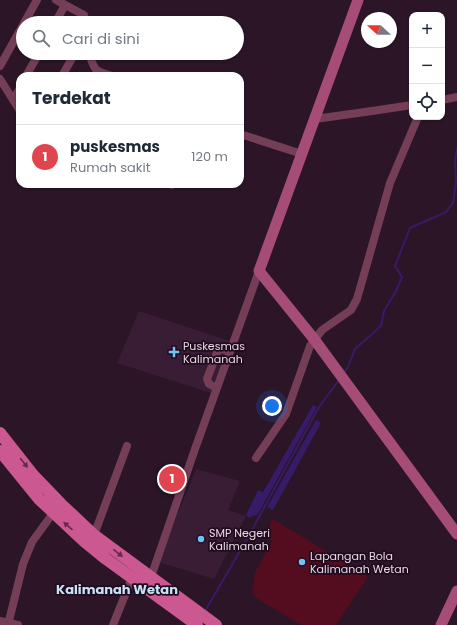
<!DOCTYPE html>
<html lang="id">
<meta charset="utf-8">
<style>
:root{--surface:#fff;--page:#f6f6f7;--text:#1f2937;--muted:#747a83;--line:#e0e1e3;--accent:#436e8c}
body{margin:0;font-family:Poppins,sans-serif;background:var(--page);color:var(--text)}
.controls{position:absolute;right:12px;top:12px;display:grid;overflow:hidden;border-radius:8px;box-shadow:0 1px 3px #0004}
.controls button{width:36px;height:36px;display:grid;place-items:center;padding:0;border:0;border-bottom:1px solid var(--line);background:var(--surface);color:var(--text);font:20px sans-serif}
.compass{position:absolute;left:361px;top:12px;width:36px;height:36px;border-radius:50%;background:var(--surface);box-shadow:0 1px 3px #0004;rotate:291deg}
.you{position:absolute;left:272px;top:406px;width:14px;height:14px;margin:-10px;border:3px solid #fff;border-radius:50%;background:#1a73e8;box-shadow:0 0 0 6px #1a73e833}
.badge{display:grid;place-items:center;width:26px;height:26px;border-radius:50%;background:var(--accent);color:#fff;font-size:13px;font-weight:700}
.pin{position:absolute;translate:-50% -50%;border:2px solid #fff;box-shadow:0 1px 4px #0006}
.list{margin:0;padding:0;list-style:none}
h2{display:flex;justify-content:space-between;align-items:center;height:52px;margin:0;padding:0 16px;font-size:17px}
h2 small{font-size:13px;font-weight:400;color:var(--muted)}
.list li{display:grid;grid-template-columns:26px 1fr auto;gap:12px;align-items:center;box-sizing:border-box;height:64px;padding:0 16px;border-top:1px solid var(--line)}
.list b{display:block;font-size:15px;white-space:nowrap}
.list p{margin:0;font-size:13px;white-space:nowrap;color:var(--muted)}
.list em{font-size:13px;font-style:normal;color:var(--muted)}
.icon{flex:none;width:22px;height:22px;fill:none;stroke:currentColor;stroke-width:2;stroke-linecap:round;stroke-linejoin:round}
.map{position:relative;flex:none;width:457px;height:625px;overflow:hidden}
.search{position:absolute;background:var(--surface);box-shadow:0 1px 3px #0004;left:16px;top:16px;width:228px;height:44px;display:flex;align-items:center;gap:10px;box-sizing:border-box;padding:0 14px;border-radius:22px;color:var(--muted);font-size:15px}
.panel{position:absolute;background:var(--surface);box-shadow:0 1px 3px #0004;left:16px;top:72px;width:228px;height:116px;border-radius:12px}
.map>svg:first-child{display:block}
.built{fill:#391d34}
.green{fill:#530d1f}
.water{fill:#371b67}
.lines{fill:none;stroke-linecap:round;stroke-linejoin:round}
.stream{stroke:#371b67;stroke-width:2}
.street{stroke:#753e57;stroke-width:8}
.secondary{stroke:#a64d77;stroke-width:11}
.primary{stroke:#cb5890;stroke-width:12}
.oneway{fill:#652a4c}
.poi-dot{fill:#70c2f4;stroke:#210b1e;stroke-width:1.5}
.labels{text-anchor:middle;stroke-width:3.5;stroke-linejoin:round;paint-order:stroke}
.poi-label{font-size:11px;fill:#e8d8e4;stroke:#210b1e;text-anchor:start}
.quarter-label{font-size:13px;font-weight:bold;fill:#c7e4f7;stroke:#210b1e}
</style>
<div class="map">
<svg width="457" height="625" viewBox="0 0 457 625">
<rect width="100%" height="100%" fill="#2b1527"/>
<!-- built -->
<path class="built" d="M139,311L230,341L211,393L117,363Z
M196,469L240,481L228,510L246,516L214,579L158,562Z"/>
<!-- green -->
<path class="green" d="M273,519L368,577L336,625H301L256,598L252,593L255,572L272,541L265,534Z"/>
<!-- water -->
<path class="water" d="M313,405L317,407L258,514L249,518L246,515L258,490L263,492Z
M316,420L321,423L273,510L267,507Z"/>
<g class="lines">
<!-- stream -->
<path class="stream" d="M344,373L348,367L355,349L381,326L384,311L396,291L402,277L395,266L410,228L446,212L453,203L456,182L455,162L457,148
M205,611L247,539L319,407L339,380"/>
<!-- street -->
<path class="street" d="M56,0L84,15L86,23
M24,23L37,0
M55,23L65,5
M89,53C95,72 94,70 112,76
M0,66L23,25
M26,76L39,53
M62,76L75,53
M0,79L20,111
M13,100L20,88
M442,100L457,97
M315,119L372,111L412,105
M240,134L302,154
M169,184L172,185V184
M217,388L209,384L207,379L218,350L222,349L230,352
M256,458L286,414L310,346L322,330L351,310L357,299L390,183L418,117
M94,535L127,446
M150,580L195,449L259,271
M0,621L18,625
M8,625L23,564L32,542L56,509
M113,625L133,575"/>
<!-- secondary -->
<path class="secondary" d="M358,0L259,271L314,339L457,534
M441,625L457,591"/>
<!-- primary -->
<path class="primary" d="M0,433L33,475L61,504L94,535L216,625
M0,451L39,499L84,541L106,559L197,625"/>
</g>
<!-- one-way arrows -->
<defs><path id="oneway-solid" d="M-6-.8H1V-3.2L6.5 0L1 3.2V.8H-6Z"/></defs>
<g class="oneway">
<use href="#oneway-solid" transform="translate(24 463) rotate(52)"/>
<use href="#oneway-solid" transform="translate(68 526) rotate(-139)"/>
<use href="#oneway-solid" transform="translate(118 553) rotate(38)"/>
</g>
<!-- markers -->
<g class="poi-dot">
<path d="M172 346h4v4h4v4h-4v4h-4v-4h-4v-4h4z"/>
<circle cx="201" cy="539" r="4"/>
<circle cx="302" cy="562" r="4"/>
</g>
<g class="labels">
<!-- poi labels -->
<g class="poi-label">
<text x="183" y="350">Puskesmas<tspan x="183" dy="13">Kalimanah</tspan></text>
<text x="209" y="537">SMP Negeri<tspan x="209" dy="13">Kalimanah</tspan></text>
<text x="310" y="560">Lapangan Bola<tspan x="310" dy="13">Kalimanah Wetan</tspan></text>
</g>
<!-- quarter labels -->
<g class="quarter-label">
<text x="117" y="594">Kalimanah Wetan</text>
</g>
</g>
</svg>
<div class="controls">
<button>+</button>
<button>−</button>
<button><svg class="icon" aria-label="locate" viewBox="0 0 24 24"><circle cx="12" cy="12" r="6"/><path d="M12 2v4M12 18v4M2 12h4M18 12h4"/></svg></button>
</div>
<svg class="compass" viewBox="-18 -18 36 36"><path d="M0-13l5 13h-10z" fill="#e53935"/><path d="M0 13l5-13h-10z" fill="#747a83"/></svg>
<div class="you"></div>
<div class="pin badge" style="left:172px;top:479px;background:#e0444e">1</div>
<div class="search"><svg class="icon" aria-label="search" viewBox="0 0 24 24"><circle cx="10" cy="10" r="6"/><path d="M15 15l6 6"/></svg>Cari di sini</div>
<section class="panel">
<h2>Terdekat<small></small></h2>
<ul class="list">
<li><span class="badge" style="background:#e0444e">1</span><div><b>puskesmas</b><p>Rumah sakit</p></div><em>120 m</em></li>
</ul>
</section>
</div>
